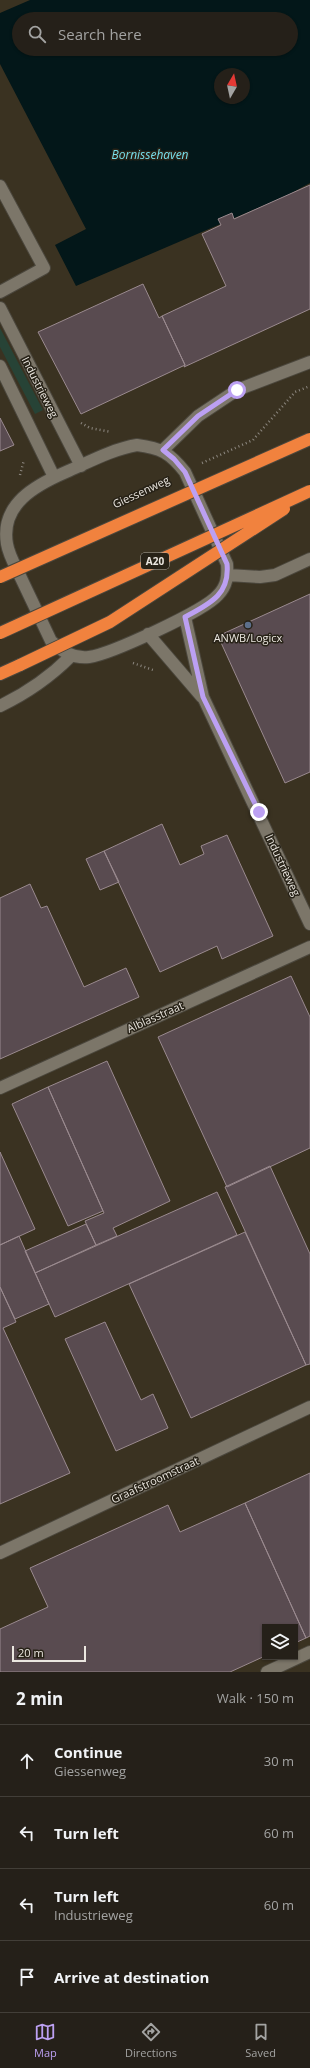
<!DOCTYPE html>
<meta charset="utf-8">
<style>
:root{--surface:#252019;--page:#2d2822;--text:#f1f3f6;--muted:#a3a3a2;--line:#423e38;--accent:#bca0f2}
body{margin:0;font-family:"Open Sans",sans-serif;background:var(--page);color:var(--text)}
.controls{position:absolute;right:12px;bottom:12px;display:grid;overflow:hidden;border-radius:0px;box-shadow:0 1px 3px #0004}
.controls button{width:36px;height:36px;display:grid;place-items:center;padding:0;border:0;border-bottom:1px solid var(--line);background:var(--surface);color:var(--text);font:20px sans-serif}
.compass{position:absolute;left:214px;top:68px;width:36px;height:36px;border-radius:50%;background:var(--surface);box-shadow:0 1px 3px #0004;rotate:9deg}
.scale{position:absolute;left:12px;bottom:10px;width:74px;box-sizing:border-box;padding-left:4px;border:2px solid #ebe7e0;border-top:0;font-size:11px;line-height:14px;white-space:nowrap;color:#ebe7e0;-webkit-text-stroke:3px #272217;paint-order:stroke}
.stop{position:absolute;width:12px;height:12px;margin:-9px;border:3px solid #bca0f2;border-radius:50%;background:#fff}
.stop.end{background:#bca0f2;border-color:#fff;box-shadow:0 1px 4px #0008}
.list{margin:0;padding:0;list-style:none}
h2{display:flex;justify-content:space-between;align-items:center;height:52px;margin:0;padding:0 16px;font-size:17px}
h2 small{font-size:13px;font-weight:400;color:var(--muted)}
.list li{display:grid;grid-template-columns:26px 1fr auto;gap:12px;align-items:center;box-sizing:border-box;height:72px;padding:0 16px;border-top:1px solid var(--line)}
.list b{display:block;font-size:15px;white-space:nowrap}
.list p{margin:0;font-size:13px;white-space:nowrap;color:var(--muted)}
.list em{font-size:13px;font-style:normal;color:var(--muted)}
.icon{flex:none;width:22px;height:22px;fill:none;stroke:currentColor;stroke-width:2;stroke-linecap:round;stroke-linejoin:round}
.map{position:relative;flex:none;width:310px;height:1672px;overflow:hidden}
.search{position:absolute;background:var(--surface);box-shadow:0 1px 3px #0004;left:12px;right:12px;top:12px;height:44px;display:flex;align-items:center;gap:10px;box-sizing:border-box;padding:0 14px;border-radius:22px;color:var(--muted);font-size:15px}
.sheet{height:340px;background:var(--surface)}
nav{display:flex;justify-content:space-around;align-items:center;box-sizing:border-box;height:56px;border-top:1px solid var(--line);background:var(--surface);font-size:11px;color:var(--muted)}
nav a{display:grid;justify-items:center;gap:2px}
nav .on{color:var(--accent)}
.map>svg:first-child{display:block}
.built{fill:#3a3221;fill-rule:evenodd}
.green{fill:#274336}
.water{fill:#031719;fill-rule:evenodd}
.building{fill:#594b50;stroke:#9a8a8f}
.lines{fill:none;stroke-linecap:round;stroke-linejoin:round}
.minor-casing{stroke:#4b473d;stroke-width:14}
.highway-casing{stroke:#4b473d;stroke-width:14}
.path{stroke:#8d8880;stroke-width:2.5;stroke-dasharray:1 3;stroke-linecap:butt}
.minor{stroke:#7c7669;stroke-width:12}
.highway{stroke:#f1823e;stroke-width:12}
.highway-bridge-casing{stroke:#4b473d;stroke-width:14;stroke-linecap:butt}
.highway-bridge{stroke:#f1823e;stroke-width:12}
.route{stroke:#bca0f2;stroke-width:5}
.service-dot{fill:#5c6f8a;stroke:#272217;stroke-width:1.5}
.labels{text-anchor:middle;stroke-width:3;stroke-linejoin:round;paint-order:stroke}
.shield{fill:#272217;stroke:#b0aca4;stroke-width:1}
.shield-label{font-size:10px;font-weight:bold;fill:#ebe7e0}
.street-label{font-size:11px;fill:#ebe7e0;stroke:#272217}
.poi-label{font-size:11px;fill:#ebe7e0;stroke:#272217}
.water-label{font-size:12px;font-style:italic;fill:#77dfea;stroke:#272217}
</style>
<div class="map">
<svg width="310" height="1672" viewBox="0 0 310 1672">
<rect width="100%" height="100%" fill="#312b21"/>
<!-- built -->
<path class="built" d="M0,0H119L19,19V49L120,176L244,98L310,50V1672H0ZM265,1627H295V1657H265Z"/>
<!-- green -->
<path class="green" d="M0,328L43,410L35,414L0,347Z"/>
<!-- water -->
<path class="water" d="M30,0H310V183L286,196L76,286L55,245L86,229L0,64V13ZM19,19H291V49H19ZM220,74H244V98H220Z"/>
<!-- building -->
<path class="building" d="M310,185V309L184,367L185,365L162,316L226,286L202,234L221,225L218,219L232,213L234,219Z
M143,284L159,318L162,316L185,365L81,414L38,332Z
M0,418L14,445L0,451Z
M310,594V772L285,783L218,636Z
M162,824L180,865L204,854L201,846L227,835L273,936L222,959L217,946L160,972L104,851Z
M104,851L119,882L100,890L86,859Z
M30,884L41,908L47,906L84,987L126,968L139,997L0,1059V898Z
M291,976L310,1017V1148L227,1187L158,1037Z
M107,1061L170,1201L113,1228L117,1236L96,1245L85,1221L104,1213L48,1087Z
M48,1087L103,1211L68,1226L12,1104Z
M0,1152L35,1229L0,1245Z
M270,1166L310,1254V1364L306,1365L225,1187Z
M217,1192L237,1235L55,1317L35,1273Z
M86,1224L96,1245L35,1273L25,1251Z
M245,1232L306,1365L191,1418L129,1284Z
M19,1236L49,1304L15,1319L0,1287V1245Z
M0,1287L16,1322L3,1328L70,1473L0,1504Z
M105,1322L141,1400L153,1394L168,1428L116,1451L65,1339Z
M310,1473V1636L306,1638L245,1503Z
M245,1503L306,1638L295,1643V1627H265V1656L230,1672H0V1629L48,1607L30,1568L168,1505L180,1532Z"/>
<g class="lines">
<!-- minor casing -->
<g class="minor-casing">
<path id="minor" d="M0,186L44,268L0,292
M0,308L81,466
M0,366L54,477
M137,445C161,448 170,453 185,472L227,564C228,576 227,586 218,595C204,611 111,654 89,657C73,659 61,651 51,641C41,620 31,599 21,578C16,567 9,556 7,544C0,504 36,485 66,472C89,462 113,449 137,445Z
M163,450L198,416L237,390L310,362
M228,575L260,577L275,575L310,559
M185,617L203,697L310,924
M148,634L202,697
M0,706C27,693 50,677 71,656
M0,1088L310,947
M0,1553L310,1407
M267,1672L310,1652"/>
</g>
<!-- highway casing -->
<g class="highway-casing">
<path id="highway" d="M0,674L20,665"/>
</g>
<!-- path -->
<path class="path" d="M81,423L90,428L111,432
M202,463L253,440L295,392L310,386
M20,475L24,460
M133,663L153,670"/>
<!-- minor -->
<use href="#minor" class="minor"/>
<!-- highway -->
<use href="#highway" class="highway"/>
<!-- highway-bridge casing -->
<g class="highway-bridge-casing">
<path id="highway-bridge" d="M0,577L310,439
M0,633L310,491
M20,665L110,622L284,509"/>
</g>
<!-- highway-bridge -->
<use href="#highway-bridge" class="highway-bridge"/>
</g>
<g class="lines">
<!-- route -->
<path class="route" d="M237,390L198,416L163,450L174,459L185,472L227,564C230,595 209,604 185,617L203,697L259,812"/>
</g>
<!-- markers -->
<circle class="service-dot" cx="248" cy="625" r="4"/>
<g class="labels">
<!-- shield labels -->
<rect class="shield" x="141" y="553" width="28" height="16" rx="3"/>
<g class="shield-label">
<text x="155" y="565">A20</text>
</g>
<!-- street labels -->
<g class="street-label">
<text transform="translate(40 387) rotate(63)" y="4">Industrieweg</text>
<text transform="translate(141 492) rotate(-25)" y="4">Giessenweg</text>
<text transform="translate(283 865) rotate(65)" y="4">Industrieweg</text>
<text transform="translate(155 1017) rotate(-24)" y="4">Alblasstraat</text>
<text transform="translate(155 1480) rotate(-25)" y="4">Graafstroomstraat</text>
</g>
<!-- poi labels -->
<g class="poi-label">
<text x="248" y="642">ANWB/Logicx</text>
</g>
<!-- water labels -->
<g class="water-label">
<text x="150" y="159">Bornissehaven</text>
</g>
</g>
</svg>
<div class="controls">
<button><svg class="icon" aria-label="layers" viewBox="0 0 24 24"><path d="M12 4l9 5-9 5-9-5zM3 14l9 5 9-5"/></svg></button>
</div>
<svg class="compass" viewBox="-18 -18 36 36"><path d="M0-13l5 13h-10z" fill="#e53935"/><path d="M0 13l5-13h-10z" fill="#a3a3a2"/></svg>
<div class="scale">20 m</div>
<div class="stop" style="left:237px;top:390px"></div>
<div class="stop end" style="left:259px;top:812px"></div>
<div class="search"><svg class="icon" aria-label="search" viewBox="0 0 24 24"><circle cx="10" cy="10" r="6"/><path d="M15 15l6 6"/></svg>Search here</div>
</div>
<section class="sheet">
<h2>2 min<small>Walk · 150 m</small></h2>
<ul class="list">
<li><svg class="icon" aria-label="ahead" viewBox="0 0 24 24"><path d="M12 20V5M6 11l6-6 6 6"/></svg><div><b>Continue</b><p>Giessenweg</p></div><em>30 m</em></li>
<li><svg class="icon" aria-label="left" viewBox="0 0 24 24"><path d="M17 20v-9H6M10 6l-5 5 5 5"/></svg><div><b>Turn left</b></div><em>60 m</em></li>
<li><svg class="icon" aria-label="left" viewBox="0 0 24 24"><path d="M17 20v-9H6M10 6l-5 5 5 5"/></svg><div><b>Turn left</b><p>Industrieweg</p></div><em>60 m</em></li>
<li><svg class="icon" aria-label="arrive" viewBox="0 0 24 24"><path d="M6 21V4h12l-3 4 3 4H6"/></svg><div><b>Arrive at destination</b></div></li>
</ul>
</section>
<nav>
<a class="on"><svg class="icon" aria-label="map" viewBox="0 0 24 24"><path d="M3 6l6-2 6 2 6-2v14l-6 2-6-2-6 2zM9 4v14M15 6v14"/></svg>Map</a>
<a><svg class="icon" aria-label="directions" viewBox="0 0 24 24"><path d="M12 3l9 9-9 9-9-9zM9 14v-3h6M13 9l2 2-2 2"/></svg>Directions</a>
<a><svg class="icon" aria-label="saved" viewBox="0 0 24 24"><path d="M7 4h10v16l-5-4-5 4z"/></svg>Saved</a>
</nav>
